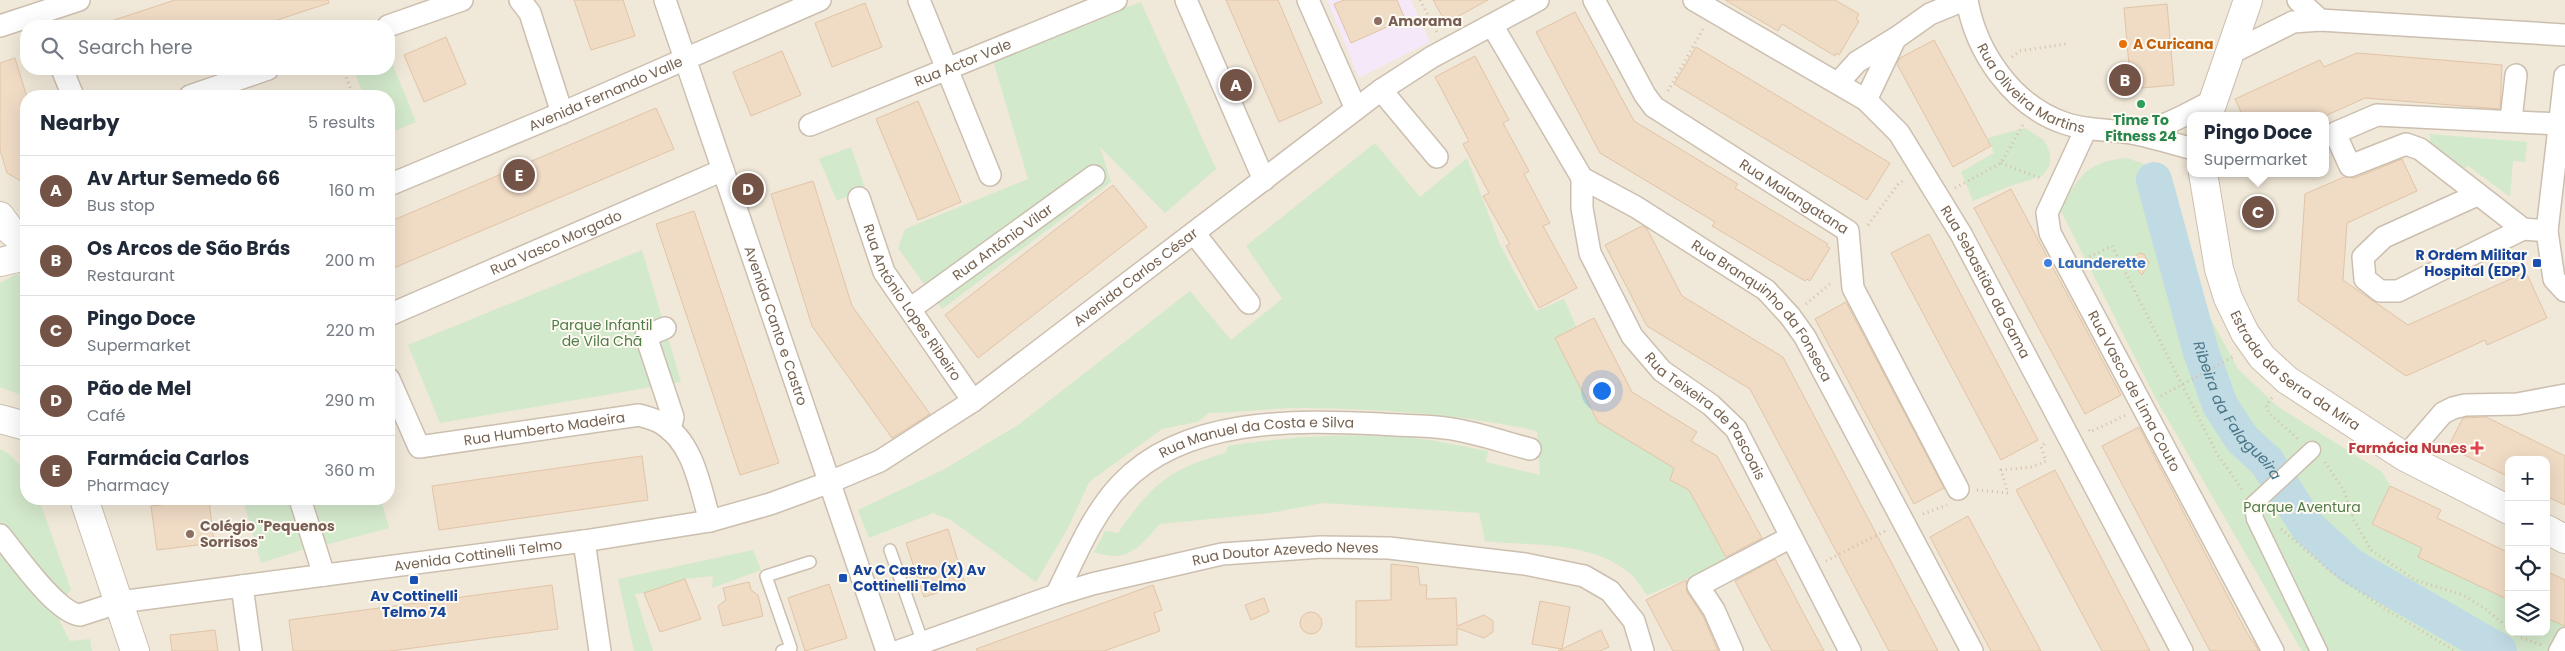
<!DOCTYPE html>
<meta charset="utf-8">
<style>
:root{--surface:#fff;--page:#f6f6f7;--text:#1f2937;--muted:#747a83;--line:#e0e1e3;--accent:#745347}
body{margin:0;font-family:Poppins,sans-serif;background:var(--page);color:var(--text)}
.controls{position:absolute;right:15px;bottom:15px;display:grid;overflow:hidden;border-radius:10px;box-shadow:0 5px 20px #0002}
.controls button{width:45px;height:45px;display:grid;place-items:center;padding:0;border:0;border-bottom:1px solid var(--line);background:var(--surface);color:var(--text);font:25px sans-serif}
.you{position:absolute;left:1601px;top:390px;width:18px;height:18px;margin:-12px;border:4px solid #fff;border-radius:50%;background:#1a73e8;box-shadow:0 0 0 8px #1a73e833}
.badge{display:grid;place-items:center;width:32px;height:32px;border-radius:50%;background:var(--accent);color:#fff;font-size:16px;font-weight:700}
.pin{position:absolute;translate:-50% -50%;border:2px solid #fff;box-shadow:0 1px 5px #0006}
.popup{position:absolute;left:2187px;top:112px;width:142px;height:65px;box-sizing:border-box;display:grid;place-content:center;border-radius:10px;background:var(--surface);filter:drop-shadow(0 1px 4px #0005);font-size:16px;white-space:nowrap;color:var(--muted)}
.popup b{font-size:19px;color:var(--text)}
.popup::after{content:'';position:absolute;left:50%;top:100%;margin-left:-10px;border:10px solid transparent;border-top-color:var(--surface)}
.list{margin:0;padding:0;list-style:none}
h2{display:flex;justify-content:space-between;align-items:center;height:65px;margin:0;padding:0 20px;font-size:21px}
h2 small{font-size:16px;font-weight:400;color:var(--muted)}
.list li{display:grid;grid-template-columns:32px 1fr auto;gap:15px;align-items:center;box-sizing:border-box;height:70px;padding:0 20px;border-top:1px solid var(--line)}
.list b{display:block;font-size:19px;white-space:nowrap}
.list p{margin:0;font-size:16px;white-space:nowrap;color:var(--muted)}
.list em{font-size:16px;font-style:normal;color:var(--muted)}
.icon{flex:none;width:28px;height:28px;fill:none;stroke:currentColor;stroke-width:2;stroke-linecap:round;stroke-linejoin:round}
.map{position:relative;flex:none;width:2565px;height:651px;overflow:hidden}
.search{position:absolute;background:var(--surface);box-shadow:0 5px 20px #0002;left:20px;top:20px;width:375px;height:55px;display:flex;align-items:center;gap:12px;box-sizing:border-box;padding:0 18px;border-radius:20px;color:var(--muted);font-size:19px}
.panel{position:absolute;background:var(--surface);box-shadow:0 5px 20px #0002;left:20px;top:90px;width:375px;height:415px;border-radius:20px}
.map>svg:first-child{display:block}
.residential{fill:#f0e8d8;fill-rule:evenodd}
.education{fill:#f5e8f9}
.green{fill:#d3e9cb}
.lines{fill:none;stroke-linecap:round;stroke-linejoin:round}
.river{stroke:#c1dbe5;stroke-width:36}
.building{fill:#f0dbc5;stroke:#e1c4a7}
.service-casing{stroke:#ccbfaf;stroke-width:14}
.pedestrian-casing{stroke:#ccbfaf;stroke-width:19}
.minor-casing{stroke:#ccbfaf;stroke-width:24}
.tertiary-casing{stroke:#ccbfaf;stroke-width:30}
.path{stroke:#d5bfa8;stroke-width:3;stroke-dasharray:1 4;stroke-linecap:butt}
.service{stroke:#fff;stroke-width:11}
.pedestrian{stroke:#fff;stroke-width:16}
.minor{stroke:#fff;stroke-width:21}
.tertiary{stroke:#fff;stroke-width:28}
.path-bridge{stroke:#d5bfa8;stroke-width:3;stroke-dasharray:1 4;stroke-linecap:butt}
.education-dot{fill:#8d6e63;stroke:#fefbf3;stroke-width:2}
.food-dot{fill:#e8710a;stroke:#fefbf3;stroke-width:2}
.leisure-dot{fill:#2e9e5b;stroke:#fefbf3;stroke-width:2}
.shop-dot{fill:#3f7fe0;stroke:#fefbf3;stroke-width:2}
.transit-dot{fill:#1a4fb4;stroke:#fefbf3;stroke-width:2}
.health-dot{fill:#e0444e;stroke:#fefbf3;stroke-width:2}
.labels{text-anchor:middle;stroke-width:4;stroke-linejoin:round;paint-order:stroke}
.education-label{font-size:14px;font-weight:bold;fill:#785e54;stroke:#fefbf3;text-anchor:start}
.food-label{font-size:14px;font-weight:bold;fill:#c56008;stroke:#fefbf3;text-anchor:start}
.street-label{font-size:14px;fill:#766250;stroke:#fefbf3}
.leisure-label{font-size:14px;font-weight:bold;fill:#27864d;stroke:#fefbf3}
.transit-label{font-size:14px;font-weight:bold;fill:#164399;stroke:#fefbf3;text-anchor:end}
.shop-label{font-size:14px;font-weight:bold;fill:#366cbe;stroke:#fefbf3;text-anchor:start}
.park-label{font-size:14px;fill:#517b48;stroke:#fefbf3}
.health-label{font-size:14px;font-weight:bold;fill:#be3a42;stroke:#fefbf3;text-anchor:end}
.water-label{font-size:15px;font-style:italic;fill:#4a7688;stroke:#fefbf3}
</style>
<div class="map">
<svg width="2565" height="651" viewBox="0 0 2565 651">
<rect width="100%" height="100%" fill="#fcf7ec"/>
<!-- residential -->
<path class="residential" d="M0,0H2565V651H0ZM26,26H389V69H26ZM26,96H389V499H26ZM2190,116H2326V173H2190ZM2509,460H2546V632H2509Z"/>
<!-- education -->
<path class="education" d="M1327,0H1411L1430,42L1359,78Z"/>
<!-- green -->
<path class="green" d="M1141,2L1216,169L1165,213L1100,147L1111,182L942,309L898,248L905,229L1028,179L992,57Z
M391,60L416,122L389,133V96H364L355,74L367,69H389V61Z
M2025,128L2044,140L2050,153V165L2042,176L2010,186L1973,201L1961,172L1994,153L1988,138Z
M2430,134L2527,142L2525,162L2513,161L2510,197L2467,165L2464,169L2430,144Z
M1375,143L1420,197L1467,158L1500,245L1536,311L1564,299L1576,326L1555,338L1598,422L1674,468L1670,480L1689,490L1728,562L1647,595C1641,587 1635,576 1627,571C1589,541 1532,546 1485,541L1479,513L1323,503L1270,513L1160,524C1139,547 1128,564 1094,552L1105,531L1118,533C1152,484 1168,470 1225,453L1228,446C1285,437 1343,433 1400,437C1429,438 1459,446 1488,451L1486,462L1540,475L1537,431C1462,414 1382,409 1305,408C1273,408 1241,412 1209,413L1197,422L1162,429L1089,482L1068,528L1036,582L951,520L933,513L869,538L858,510L943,470L1018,425L1190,291L1231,340L1282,299L1246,246Z
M851,147L865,188L837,201L819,159Z
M2127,158L2161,170L2174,185L2206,310L2238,369L2277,406L2382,472L2390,486L2372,525L2422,548L2509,600V632H2546V618L2565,626V651H2302L2156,399L2060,209C2079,176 2088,161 2127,158Z
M642,250L681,382L440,423L408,345Z
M26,273V397L0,387V283L15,275Z
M0,449L9,454L26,471V499H39L71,590L53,608L70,641L90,639L92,651H0Z
M243,499H290L305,549L261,563Z
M312,499H381L389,528L325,545Z
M753,550L761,570L712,588L713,576L685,579L644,593L635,594L653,651H634L618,579Z"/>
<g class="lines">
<!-- river -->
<path class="river" id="s1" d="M2154,180L2201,352L2220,405L2242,439L2267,462L2308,527L2351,566L2499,651"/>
</g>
<!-- building -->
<path class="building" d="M175,0H328L329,3L259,26H105V23Z
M574,0H623L635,36L591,50Z
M1226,0H1278L1322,103L1279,122Z
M1344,0H1397L1405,19L1351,43L1334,4Z
M1433,0H1488L1446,23Z
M1725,0H1835L1859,14L1856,19L1859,21L1839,55L1836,53L1835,56L1782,24L1778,31Z
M865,3L882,47L832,67L815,23Z
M2167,4L2174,85L2131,89L2124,8Z
M1575,12L1634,121L1738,184L1735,188L1828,244L1826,246L1830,248L1810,281L1807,279L1805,281L1712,226L1715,222L1600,153L1536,32Z
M446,37L466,84L424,102L404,55Z
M1934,40L1991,146L1953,167L1897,64L1900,58Z
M1696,47L1890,163L1867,200L1674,84Z
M782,51L801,95L751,116L733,72Z
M2357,53L2502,65L2500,109L2365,98L2325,116H2243L2235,99L2320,60L2324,67Z
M1475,56L1509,120L1503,123L1529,171L1524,174L1550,223L1543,226L1577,288L1539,308L1506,246L1510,244L1483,196L1489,193L1463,144L1469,141L1435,77Z
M15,58L26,94V184L7,173L0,150V63Z
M918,101L961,202L918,220L876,119Z
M656,108L674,149L389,270V222Z
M2402,159L2417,191L2347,223L2343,280L2408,325L2526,272L2547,318L2487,345L2485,340L2406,376L2298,301L2305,194L2344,177L2355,178Z
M813,181L852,306L930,414L892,438L812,326L771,194Z
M1113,185L1147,227L978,358L945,315Z
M2011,189L2121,395L2085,414L1974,208Z
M694,211L779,463L740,475L656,224Z
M1642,226L1647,229L1682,296L1783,357L1938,651H1889L1750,389L1647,326L1605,245Z
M1929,234L2038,440L2001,460L1891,253Z
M2139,253L2144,254L2149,263L2142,275L2133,265L2132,260Z
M1846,302L1944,488L1914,504L1815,319Z
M1594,318L1632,392L1697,432L1691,441L1717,456L1762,538L1726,557L1689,490L1670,480L1674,468L1598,422L1555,338Z
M2486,417L2565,456V505L2546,496V460H2509V477L2448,447L2463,418Z
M2139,427L2247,633L2259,651H2210L2102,446Z
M642,456L648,500L439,530L432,486Z
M2055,470L2082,521L2150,651H2102L2016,490Z
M2390,486L2441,510L2437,518L2509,553V600L2418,557L2422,548L2372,524Z
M209,500L214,543L157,550L151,506Z
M1968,516L1996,568L2041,651H1991L1976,623L1930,537Z
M948,529L965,584L924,597L906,543Z
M1775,559L1806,618L1824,651H1772L1766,640L1735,581Z
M1391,564L1418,567L1420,585H1427L1426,599L1456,598L1457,626L1484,615L1493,621V632L1484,638L1457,628V645L1356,647V601L1391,600Z
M2546,571L2565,580V626L2546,618Z
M685,579L701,619L660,632L644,593Z
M1686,580L1687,592L1703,616L1718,651H1673L1646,600Z
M749,582L751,590L758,595L763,616L723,626L718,606L726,600L723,588Z
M829,584L847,638L805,651L788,598Z
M552,585L558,629L390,651H293L289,620Z
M1153,585L1162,610L1154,613L1160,631L1104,651H977L976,649Z
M1264,598L1269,612L1251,620L1245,605Z
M1540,601L1570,607L1562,649L1532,644Z
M1300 623a11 11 0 1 1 22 0a11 11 0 1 1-22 0Z
M215,630L218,651H172L170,635Z
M1601,630L1609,647L1600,651H1558Z"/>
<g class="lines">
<!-- service casing -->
<g class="service-casing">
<path id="service" d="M890,550L923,643
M782,651L791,648L766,576L810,562"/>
</g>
<!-- pedestrian casing -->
<g class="pedestrian-casing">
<path id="pedestrian" d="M2312,450L2253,505L2255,519L2319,651
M2557,651L2565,636"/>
</g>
<!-- minor casing -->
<g class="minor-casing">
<g id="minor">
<path d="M520,0L530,13L562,113"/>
<path id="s2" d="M665,0L887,651"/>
<path d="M919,0L990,175"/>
<path d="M1186,0L1264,180"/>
<path d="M1308,0L1356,109"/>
<path id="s3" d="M1594,0L1645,95L1654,107L1848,231L1853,288L1958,489"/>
<path id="s4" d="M1694,0L1866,100L1899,133L1961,234L2182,651"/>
<path id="s5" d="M1967,0C1976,52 2012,105 2064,123C2086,131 2109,129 2131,133C2151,137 2171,143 2190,148"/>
<path d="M2298,0L2320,20"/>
<path id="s6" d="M1492,25L1582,178L1636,207L1766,290L1790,316L1805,337L1972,651"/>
<path d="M0,26L79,0"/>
<path d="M388,26L462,0"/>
<path d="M2229,54L2293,22L2320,20L2565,35"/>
<path d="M62,69L73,96"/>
<path d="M2565,76L2547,231L2554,279L2565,291"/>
<path d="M1838,83L1857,62L1896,38L1930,14L1964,0"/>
<path d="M1381,90L1437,157"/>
<path d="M190,96L268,69"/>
<path d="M1866,100L1895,39"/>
<path d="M2511,120L2516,75"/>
<path id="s7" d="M810,125L1116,0"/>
<path id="s8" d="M2086,129L2047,213L2050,233L2273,651"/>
<path d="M2132,133C2160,130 2187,114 2212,101"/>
<path id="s9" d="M1582,178V208L1590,253L1632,336L1662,371L1711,405L1736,429L1850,651"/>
<path id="s10" d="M389,185L562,113L820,0"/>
<path d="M2477,195L2384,237L2363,257L2365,279L2380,291H2398L2523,229"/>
<path id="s11" d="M859,198L884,272L973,401"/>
<path d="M2547,231L2523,229L2420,149L2406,144L2350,166L2335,133L2377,115L2559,124"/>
<path d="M1194,233L1249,303"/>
<path id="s12" d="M910,309L1094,176"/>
<path id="s13" d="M389,315L723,170"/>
<path d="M665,328L646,336L673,417L670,430"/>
<path id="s14" d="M389,379L419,447L639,415C646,417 654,419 661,423C694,442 700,488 710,521"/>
<path d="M2405,457L2443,413L2453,408L2465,405L2517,404L2565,395"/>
<path d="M300,499L324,575"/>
<path id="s15" d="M0,535C16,554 56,613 80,615L120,602L584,541L710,521L770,504L830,482L880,461L973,401L1381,90L1432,57L1538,0"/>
<path d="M584,541L600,651"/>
<path d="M242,586L251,651"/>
<path id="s16" d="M1056,595C1075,558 1092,514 1121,484C1184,417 1296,420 1381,424C1402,426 1424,425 1445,428C1473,431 1502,442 1530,449"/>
<path id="s17" d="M899,651L1056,595L1092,584L1222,554L1321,547L1389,548L1525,564L1584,576L1610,591L1634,621L1643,651"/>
<path d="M1732,651L1714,610L1698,586L1791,537"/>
</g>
</g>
<!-- tertiary casing -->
<g class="tertiary-casing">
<g id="tertiary">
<path d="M2208,116L2248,0"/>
<path id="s18" d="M2203,173L2219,269L2228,298L2245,333L2262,357L2287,380L2405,457L2509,510"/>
<path d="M0,216L11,231L26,243"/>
<path d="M0,262L26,256"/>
<path d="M0,419L26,426"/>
<path d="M84,499L135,651"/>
<path d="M2546,529L2565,539"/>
</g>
</g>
<!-- path -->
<path class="path" d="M1420,0L1437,32
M2012,57L2020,51L2066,44
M344,73L354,96
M1668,91L1703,29
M2001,163L2040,178
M1955,188L2001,163L2024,123
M1868,225L1899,183L1905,180
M2085,259L2112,246L2216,452L2243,491
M1806,304L1831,283
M2227,360L2233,357
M2272,398L2266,405L2269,413L2298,439
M2089,430L2090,432L2126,415
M2325,462L2344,491L2354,520L2371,550L2415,580L2463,595L2484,608L2509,628
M1977,490L2008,493L2001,470L2031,467L2046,461L2041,447L2047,441
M1923,514L1947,505
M2281,529L2329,570L2379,605L2455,651
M1826,561L1885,531
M2513,632L2519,637L2542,645"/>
<!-- service -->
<use href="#service" class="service"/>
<!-- pedestrian -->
<use href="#pedestrian" class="pedestrian"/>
<!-- minor -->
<use href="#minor" class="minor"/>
<!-- tertiary -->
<use href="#tertiary" class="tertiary"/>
<!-- path-bridge -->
<path class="path-bridge" d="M2161,396L2227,360"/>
</g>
<!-- markers -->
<g class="education-dot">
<circle cx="1378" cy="21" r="5"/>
<circle cx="190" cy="534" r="5"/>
</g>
<circle class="food-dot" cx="2123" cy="44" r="5"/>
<circle class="leisure-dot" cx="2141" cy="104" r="5"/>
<circle class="shop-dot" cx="2048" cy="263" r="5"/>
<g class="transit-dot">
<rect x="2532" y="258" width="10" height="10" rx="2.5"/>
<rect x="838" y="573" width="10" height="10" rx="2.5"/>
<rect x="409" y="575" width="10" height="10" rx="2.5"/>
</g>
<path class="health-dot" d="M2474.5 440.5h5v5h5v5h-5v5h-5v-5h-5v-5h5z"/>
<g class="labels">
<!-- education labels -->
<g class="education-label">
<text x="1388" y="26">Amorama</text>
<text x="200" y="531">Colégio "Pequenos<tspan x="200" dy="16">Sorrisos"</tspan></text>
</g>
<!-- food labels -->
<g class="food-label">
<text x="2133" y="49">A Curicana</text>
</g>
<!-- street labels -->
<g class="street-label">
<text dy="5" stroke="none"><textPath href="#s7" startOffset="165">Rua Actor Vale</textPath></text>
<text dy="5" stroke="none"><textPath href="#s5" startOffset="116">Rua Oliveira Martins</textPath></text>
<text dy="5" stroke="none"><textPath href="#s10" startOffset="235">Avenida Fernando Valle</textPath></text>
<text dy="5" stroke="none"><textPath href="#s3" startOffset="289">Rua Malangatana</textPath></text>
<text dy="5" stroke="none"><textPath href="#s13" startOffset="182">Rua Vasco Morgado</textPath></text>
<text dy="5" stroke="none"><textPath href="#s12" startOffset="114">Rua António Vilar</textPath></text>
<text dy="5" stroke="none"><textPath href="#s15" startOffset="1248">Avenida Carlos César</textPath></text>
<text dy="5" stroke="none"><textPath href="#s4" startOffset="418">Rua Sebastião da Gama</textPath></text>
<text dy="5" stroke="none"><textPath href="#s11" startOffset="118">Rua António Lopes Ribeiro</textPath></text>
<text dy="5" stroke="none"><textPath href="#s6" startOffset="405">Rua Branquinho da Fonseca</textPath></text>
<text dy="5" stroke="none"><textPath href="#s2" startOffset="344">Avenida Canto e Castro</textPath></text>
<text dy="5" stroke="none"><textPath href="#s18" startOffset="229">Estrada da Serra da Mira</textPath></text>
<text dy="5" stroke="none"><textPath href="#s8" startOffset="292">Rua Vasco de Lima Couto</textPath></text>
<text dy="5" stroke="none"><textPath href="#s9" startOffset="279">Rua Teixeira de Pascoais</textPath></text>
<text dy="5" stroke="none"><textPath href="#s14" startOffset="201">Rua Humberto Madeira</textPath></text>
<text dy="5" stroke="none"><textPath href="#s16" startOffset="278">Rua Manuel da Costa e Silva</textPath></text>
<text dy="5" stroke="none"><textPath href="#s15" startOffset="518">Avenida Cottinelli Telmo</textPath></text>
<text dy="5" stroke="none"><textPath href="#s17" startOffset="401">Rua Doutor Azevedo Neves</textPath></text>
</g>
<!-- leisure labels -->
<g class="leisure-label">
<text x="2141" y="125">Time To<tspan x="2141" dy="16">Fitness 24</tspan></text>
</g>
<!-- transit labels -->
<g class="transit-label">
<text x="2527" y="260">R Ordem Militar<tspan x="2527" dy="16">Hospital (EDP)</tspan></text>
<text x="853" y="575" text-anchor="start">Av C Castro (X) Av<tspan x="853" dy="16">Cottinelli Telmo</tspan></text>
<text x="414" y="601" text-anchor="middle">Av Cottinelli<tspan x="414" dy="16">Telmo 74</tspan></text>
</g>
<!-- shop labels -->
<g class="shop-label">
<text x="2058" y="268">Launderette</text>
</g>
<!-- park labels -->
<g class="park-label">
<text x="602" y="330">Parque Infantil<tspan x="602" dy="16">de Vila Chã</tspan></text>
<text x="2302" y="512">Parque Aventura</text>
</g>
<!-- health labels -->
<g class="health-label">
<text x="2467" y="453">Farmácia Nunes</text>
</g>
<!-- water labels -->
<g class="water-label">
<text dy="5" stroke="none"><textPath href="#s1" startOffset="248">Ribeira da Falagueira</textPath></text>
</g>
</g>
</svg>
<div class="controls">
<button>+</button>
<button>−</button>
<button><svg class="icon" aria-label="locate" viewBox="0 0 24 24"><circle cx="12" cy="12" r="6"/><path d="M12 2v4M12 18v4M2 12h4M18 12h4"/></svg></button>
<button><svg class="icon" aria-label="layers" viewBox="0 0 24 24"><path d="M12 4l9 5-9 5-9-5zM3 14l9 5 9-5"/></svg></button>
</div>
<div class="you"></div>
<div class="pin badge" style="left:1236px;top:85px">A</div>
<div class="pin badge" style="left:2125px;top:80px">B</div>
<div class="pin badge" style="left:2258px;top:212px">C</div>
<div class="popup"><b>Pingo Doce</b>Supermarket</div>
<div class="pin badge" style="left:748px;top:189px">D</div>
<div class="pin badge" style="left:519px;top:175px">E</div>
<div class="search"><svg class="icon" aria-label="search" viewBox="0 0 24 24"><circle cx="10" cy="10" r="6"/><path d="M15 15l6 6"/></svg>Search here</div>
<section class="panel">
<h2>Nearby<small>5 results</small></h2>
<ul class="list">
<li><span class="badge">A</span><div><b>Av Artur Semedo 66</b><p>Bus stop</p></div><em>160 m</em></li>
<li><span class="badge">B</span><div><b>Os Arcos de São Brás</b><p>Restaurant</p></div><em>200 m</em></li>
<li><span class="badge">C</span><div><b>Pingo Doce</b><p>Supermarket</p></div><em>220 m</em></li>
<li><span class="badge">D</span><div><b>Pão de Mel</b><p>Café</p></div><em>290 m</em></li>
<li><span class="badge">E</span><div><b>Farmácia Carlos</b><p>Pharmacy</p></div><em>360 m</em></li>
</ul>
</section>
</div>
